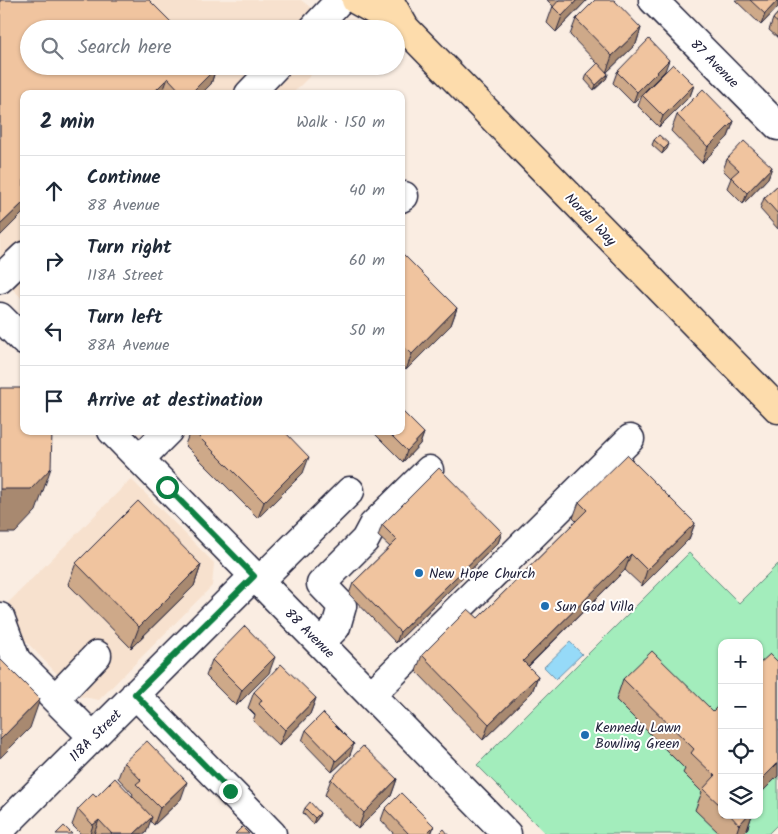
<!DOCTYPE html>
<meta charset="utf-8">
<style>
:root{--surface:#fff;--page:#f2f2f3;--text:#1f2937;--muted:#747a83;--line:#e0e1e3}
body{margin:0;font-family:Kalam,sans-serif;background:var(--page);color:var(--text)}
.controls{position:absolute;right:15px;bottom:15px;display:grid;overflow:hidden;border-radius:10px;box-shadow:0 1px 4px #0004}
.controls button{width:45px;height:45px;display:grid;place-items:center;padding:0;border:0;border-bottom:1px solid var(--line);background:var(--surface);color:var(--text);font:25px sans-serif}
.stop{position:absolute;width:15px;height:15px;margin:-11px;border:4px solid #0b8043;border-radius:50%;background:#fff}
.stop.end{background:#0b8043;border-color:#fff;box-shadow:0 1px 5px #0008}
.list{margin:0;padding:0;list-style:none}
h2{display:flex;justify-content:space-between;align-items:center;height:65px;margin:0;padding:0 20px;font-size:21px}
h2 small{font-size:16px;font-weight:400;color:var(--muted)}
.list li{display:grid;grid-template-columns:32px 1fr auto;gap:15px;align-items:center;box-sizing:border-box;height:70px;padding:0 20px;border-top:1px solid var(--line)}
.list b{display:block;font-size:19px;white-space:nowrap}
.list p{margin:0;font-size:16px;white-space:nowrap;color:var(--muted)}
.list em{font-size:16px;font-style:normal;color:var(--muted)}
.icon{flex:none;width:28px;height:28px;fill:none;stroke:currentColor;stroke-width:2;stroke-linecap:round;stroke-linejoin:round}
.map{position:relative;flex:none;width:778px;height:834px;overflow:hidden}
.search{position:absolute;background:var(--surface);box-shadow:0 1px 4px #0004;left:20px;top:20px;width:385px;height:55px;display:flex;align-items:center;gap:12px;box-sizing:border-box;padding:0 18px;border-radius:28px;color:var(--muted);font-size:19px}
.panel{position:absolute;background:var(--surface);box-shadow:0 1px 4px #0004;left:20px;top:90px;width:385px;height:345px;border-radius:10px}
.map>svg:first-child{display:block}
.built{fill:#f7e1ce}
.green{fill:#a3edbc;stroke:#62887c;fill-rule:evenodd}
.water{fill:#96daf8;stroke:#6890ac}
.lines{fill:none;stroke-linecap:round;stroke-linejoin:round}
.minor-casing{stroke:#22223b;stroke-width:31}
.major-casing{stroke:#22223b;stroke-width:31}
.minor{stroke:#fff;stroke-width:28}
.major{stroke:#fddcac;stroke-width:28}
.wall{fill:#cea989;stroke:#22223b}
.shaded-wall{fill:#a8896f;stroke:#22223b}
.building{fill:#f0c49f;stroke:#22223b}
.route{stroke:#0b8043;stroke-width:6}
.poi-dot{fill:#1f6fb2;stroke:#fff;stroke-width:2}
.labels{text-anchor:middle;stroke-width:4;stroke-linejoin:round;paint-order:stroke}
.street-label{font-size:14px;fill:#22223b;stroke:#fff}
.poi-label{font-size:14px;fill:#22223b;stroke:#fff;text-anchor:start}
</style>
<div class="map">
<svg width="778" height="834" viewBox="0 0 778 834">
<rect width="100%" height="100%" fill="#faede2"/>
<filter id="ink" filterUnits="userSpaceOnUse"><feTurbulence type="fractalNoise" baseFrequency=".02" numOctaves="2"/><feDisplacementMap in="SourceGraphic" scale="10" xChannelSelector="R" yChannelSelector="G"/><feConvolveMatrix kernelMatrix="1 2 1 2 8 2 1 2 1" color-interpolation-filters="sRGB"/></filter>
<g filter="url(#ink)">
<!-- built -->
<path class="built" d="M0,0H301L338,29H29V66H320L292,94H24V240L0,264Z
M24,272V300L9,286Z
M131,479L214,563L212,586L99,700L78,696L20,635L8,603Z"/>
<!-- green -->
<path class="green" d="M689,553L739,603L778,564V824L768,834H546L477,765ZM722,643H759V815H722Z"/>
<!-- water -->
<path class="water" d="M570,642L582,654L556,679L544,667Z"/>
<g class="lines">
<!-- minor casing -->
<g class="minor-casing">
<path id="minor" d="M653,0L778,126
M313,29L340,0
M249,94L276,66
M401,198L404,196
M0,279L24,256
M0,317L24,341
M112,431L507,834
M140,459L168,431
M259,581L350,491
M0,617L16,660L93,737
M320,643L336,627L342,606L321,584L365,540L373,525L429,470
M135,694L272,834
M371,695L630,439
M55,699L97,655
M0,830L254,576"/>
</g>
<!-- major casing -->
<g class="major-casing">
<path id="major" d="M356,0L404,27
M389,0L405,28L778,409"/>
</g>
<!-- minor -->
<use href="#minor" class="minor"/>
<!-- major -->
<use href="#major" class="major"/>
</g>
<!-- wall -->
<path class="wall" d="M0,0L216,68L211,84L201,94H24V212L0,236Z
M547,0H587L556,32L547,23L553,6Z
M735,0H778V7L761,25Z
M778,13V38L769,30L773,19Z
M576,19L641,28L636,44L607,72L608,74L606,79L594,90L585,80L587,74L598,64L570,35Z
M665,71L633,103L613,83L617,72Z
M694,85L690,96L659,127L638,106L642,95Z
M677,115L734,121L728,137L702,163L671,131Z
M654,140L667,149L662,154L652,145Z
M727,159L772,167L768,178L743,204L727,188L731,178L723,170Z
M778,185V229L760,209L764,198Z
M401,252L457,308L451,325L406,370L401,365Z
M190,431H284L303,473L258,518L185,445Z
M372,431H401L424,433L420,444L403,462Z
M579,502L695,523L689,539L642,586L625,570L528,667L538,676L532,692L483,740L416,671L422,655L478,618L576,521L573,518Z
M382,525L502,532L498,543L396,643L349,594L353,583L390,547L378,536Z
M76,563L201,565L194,586L131,648L68,584Z
M212,660L269,673L236,706L206,676Z
M623,679L713,711L722,702V815H752L747,830L743,834H720L695,810L702,792L683,773L685,769L616,700Z
M254,692L316,698L310,714L279,746L253,721L255,715L248,708Z
M306,730L350,755L332,772L302,741Z
M124,762L181,799L154,825L150,821L146,833L145,834H81L72,825L78,809L96,797L132,796L133,794L118,778Z
M331,779H397L391,796L358,829L325,795Z
M305,808L320,813L318,818L313,824L303,813Z
M385,809L434,826L431,834H394L381,820Z"/>
<!-- shaded-wall -->
<path class="shaded-wall" d="M577,0H587L556,32L562,16Z
M778,0V7L761,25L765,14Z
M641,28L636,44L606,73L612,56Z
M669,60L665,71L633,103L637,92Z
M216,68L211,84L201,94H190Z
M608,74L606,79L594,90L596,85Z
M168,78L162,94H152Z
M694,85L690,96L659,127L663,116Z
M734,121L728,137L702,163L708,147Z
M669,144L667,149L662,154L664,149Z
M772,167L768,178L743,204L747,193Z
M24,202V212L0,236V225Z
M457,308L451,325L406,370L412,354Z
M424,433L420,444L403,462L407,451Z
M309,457L303,473L258,518L264,502Z
M51,468L36,511L15,533H0V489Z
M695,523L689,539L642,586L647,570Z
M502,532L498,543L396,643L400,632Z
M631,554L625,570L517,677L523,661Z
M201,565L194,586L131,648L139,627Z
M275,657L269,673L236,706L242,690Z
M538,676L532,692L483,740L489,724Z
M316,698L310,714L279,746L285,730Z
M40,699L30,728L0,758V740Z
M354,744L350,755L332,772L336,761Z
M778,763V776L759,795V782Z
M397,779L391,796L358,829L364,813Z
M187,782L181,799L154,825L160,808Z
M320,813L318,818L313,824L315,818Z
M748,815H752L747,830L743,834H736L739,825Z
M152,817L146,833L145,834H134Z
M99,820L94,834H90L93,825Z
M434,826L431,834H426Z"/>
<!-- building -->
<path class="building" d="M0,0H149L178,29H29V66H215L216,68L190,94H183L168,78L152,94H24V202L0,225Z
M559,0H577L562,16L553,7Z
M595,0H614L641,28L612,56L576,19Z
M750,0H778L765,14Z
M778,13V23L773,19Z
M649,39L669,60L637,92L617,72Z
M598,63L608,74L596,85L587,74Z
M673,64L694,85L663,116L642,95Z
M703,89L734,121L708,147L677,115Z
M659,135L669,144L664,149L654,140Z
M744,141L772,167L747,193L731,177L739,170L727,159Z
M778,185V214L764,198Z
M401,252L457,308L412,354L401,343Z
M0,388H24V431H52L51,468L31,489H0Z
M401,410L424,433L407,451L387,431H401Z
M193,431H284L309,457L264,502Z
M627,455L695,523L647,570L631,554L523,661L538,676L489,724L422,655L468,609L478,618L587,510L579,502Z
M439,468L502,532L400,632L353,583L397,540L382,525Z
M138,501L201,565L139,627L76,563Z
M245,626L275,657L242,690L212,660Z
M652,651L713,711L722,702V807L703,789L715,776L691,753L694,749L623,679Z
M770,654L778,662V763L759,782V664Z
M0,659L40,699L0,740Z
M281,664L316,698L285,730L259,704L262,700L254,692Z
M323,713L354,744L336,761L306,730Z
M147,741L187,782L160,808L136,784L141,780L124,762Z
M363,746L397,779L364,813L331,779Z
M115,778L152,817L134,834H112L99,820L93,825L78,809L93,794L96,797Z
M401,793L434,826L426,834H409L385,809Z
M310,802L320,813L315,818L305,808Z
M730,815H748L739,825Z
M64,826L72,834H56Z
M242,827L249,834H235Z
M444,829L448,834H439Z"/>
</g>
<g class="lines" filter="url(#ink)">
<!-- route -->
<path class="route" d="M167,487L254,576L135,694L230,791"/>
</g>
<!-- markers -->
<g class="poi-dot">
<circle cx="419" cy="573" r="5"/>
<circle cx="545" cy="606" r="5"/>
<circle cx="585" cy="735" r="5"/>
</g>
<g class="labels">
<!-- street labels -->
<g class="street-label">
<text transform="translate(715 63) rotate(45)" y="5">87 Avenue</text>
<text transform="translate(591 219) rotate(46)" y="5">Nordel Way</text>
<text transform="translate(310 633) rotate(45)" y="5">88 Avenue</text>
<text transform="translate(95 735) rotate(-45)" y="5">118A Street</text>
</g>
<!-- poi labels -->
<g class="poi-label">
<text x="429" y="578">New Hope Church</text>
<text x="555" y="611">Sun God Villa</text>
<text x="595" y="732">Kennedy Lawn<tspan x="595" dy="16">Bowling Green</tspan></text>
</g>
</g>
</svg>
<div class="controls">
<button>+</button>
<button>−</button>
<button><svg class="icon" aria-label="locate" viewBox="0 0 24 24"><circle cx="12" cy="12" r="6"/><path d="M12 2v4M12 18v4M2 12h4M18 12h4"/></svg></button>
<button><svg class="icon" aria-label="layers" viewBox="0 0 24 24"><path d="M12 4l9 5-9 5-9-5zM3 14l9 5 9-5"/></svg></button>
</div>
<div class="stop" style="left:167px;top:487px"></div>
<div class="stop end" style="left:230px;top:791px"></div>
<div class="search"><svg class="icon" aria-label="search" viewBox="0 0 24 24"><circle cx="10" cy="10" r="6"/><path d="M15 15l6 6"/></svg>Search here</div>
<section class="panel">
<h2>2 min<small>Walk · 150 m</small></h2>
<ul class="list">
<li><svg class="icon" aria-label="ahead" viewBox="0 0 24 24"><path d="M12 20V5M6 11l6-6 6 6"/></svg><div><b>Continue</b><p>88 Avenue</p></div><em>40 m</em></li>
<li><svg class="icon" aria-label="right" viewBox="0 0 24 24"><path d="M7 20v-9h11M14 6l5 5-5 5"/></svg><div><b>Turn right</b><p>118A Street</p></div><em>60 m</em></li>
<li><svg class="icon" aria-label="left" viewBox="0 0 24 24"><path d="M17 20v-9H6M10 6l-5 5 5 5"/></svg><div><b>Turn left</b><p>88A Avenue</p></div><em>50 m</em></li>
<li><svg class="icon" aria-label="arrive" viewBox="0 0 24 24"><path d="M6 21V4h12l-3 4 3 4H6"/></svg><div><b>Arrive at destination</b></div></li>
</ul>
</section>
</div>
